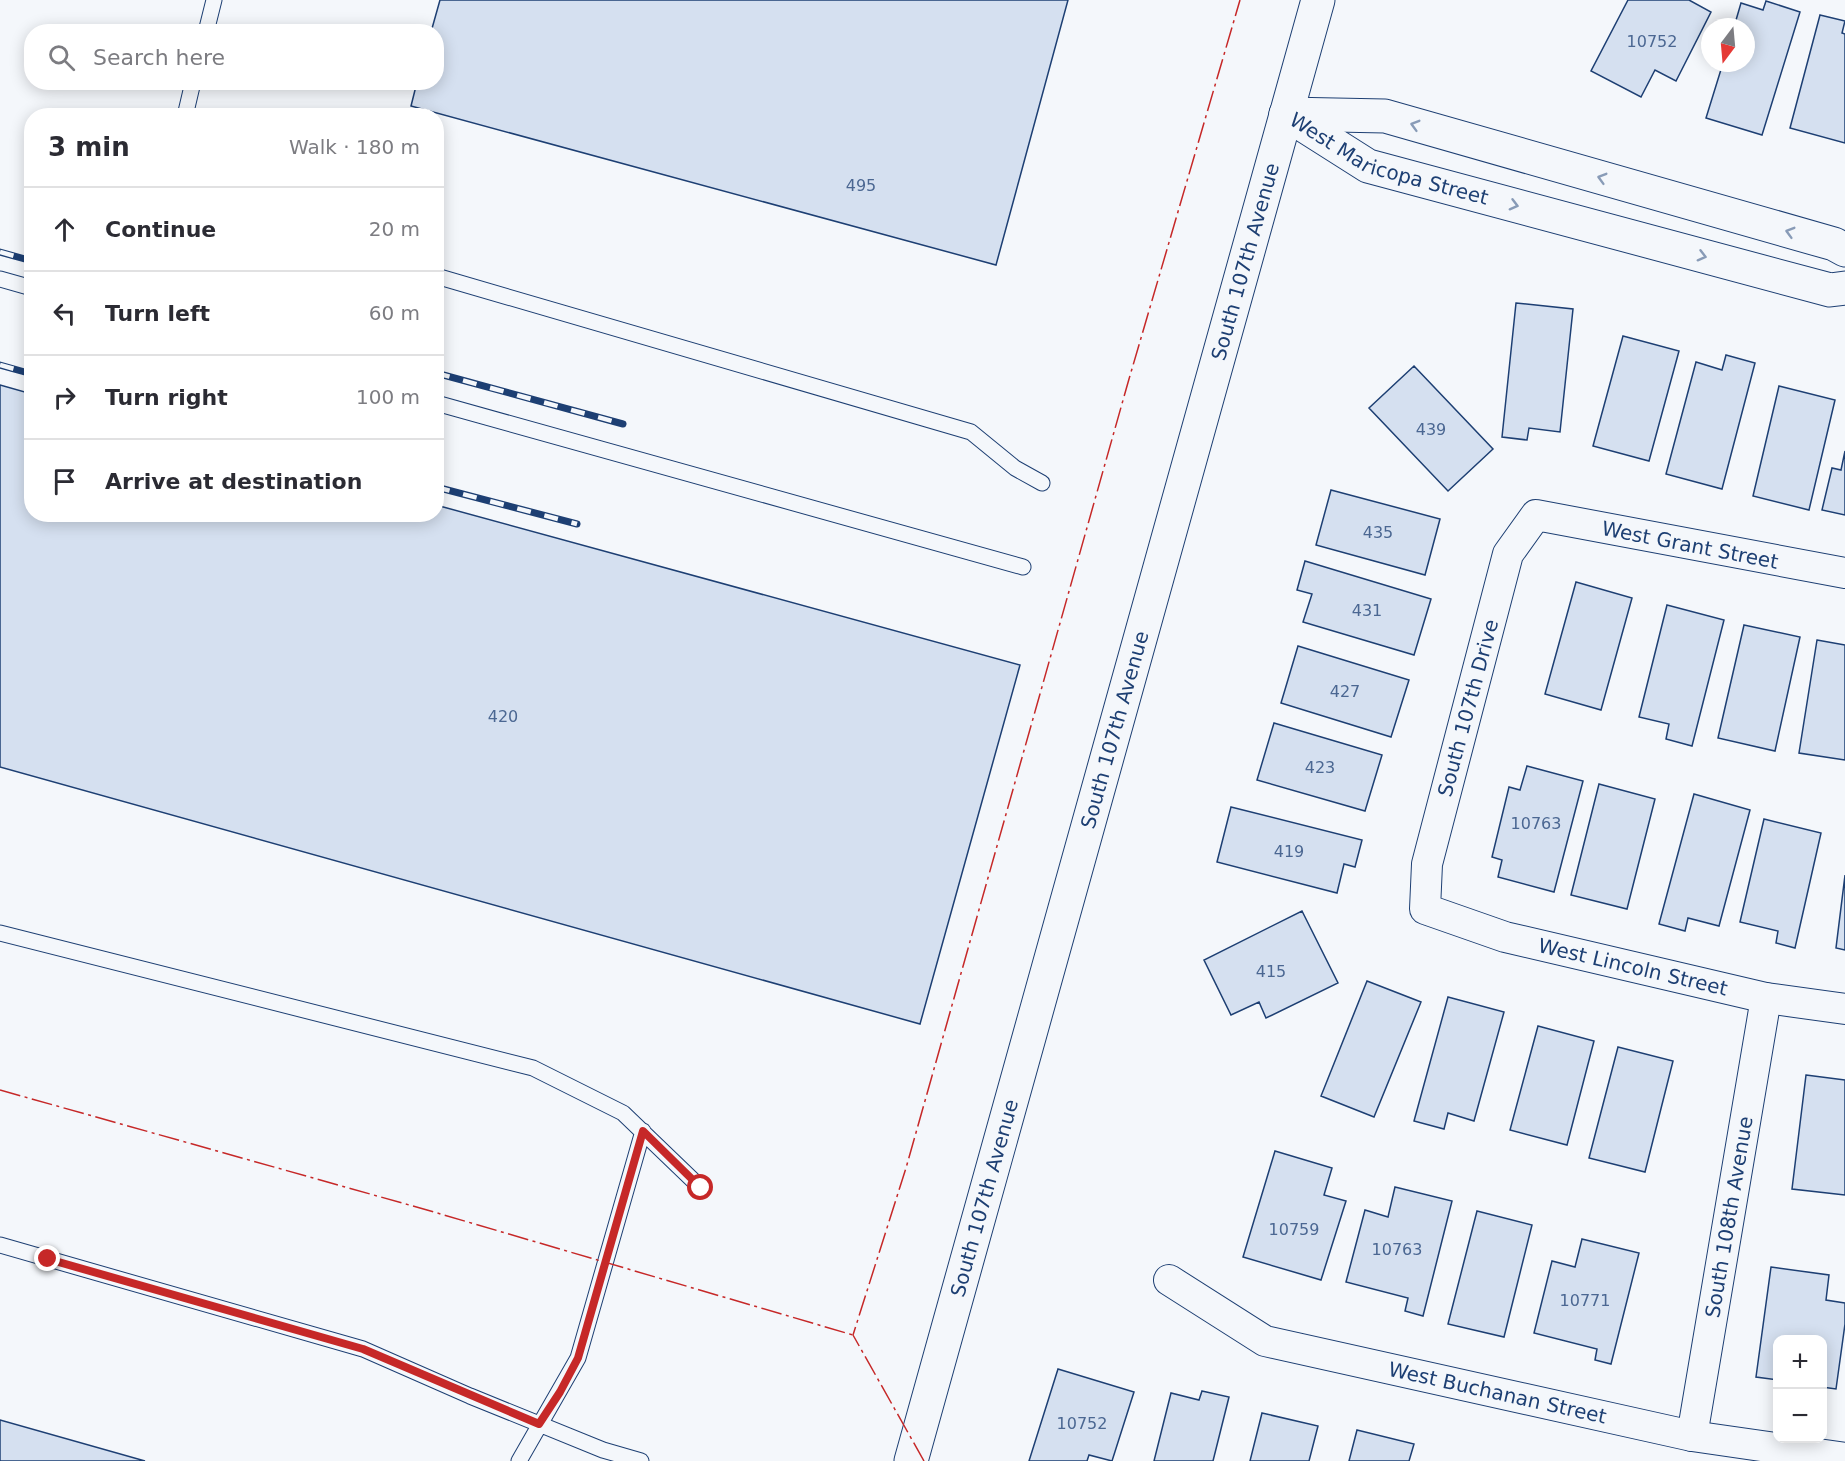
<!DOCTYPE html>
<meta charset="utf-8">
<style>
:root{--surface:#fff;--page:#f7f7f7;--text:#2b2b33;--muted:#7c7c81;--line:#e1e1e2}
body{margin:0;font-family:"DejaVu Sans",sans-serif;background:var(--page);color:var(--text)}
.controls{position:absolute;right:18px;bottom:18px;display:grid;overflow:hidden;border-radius:12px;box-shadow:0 3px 15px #0003}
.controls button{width:54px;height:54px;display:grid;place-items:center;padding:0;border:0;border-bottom:2px solid var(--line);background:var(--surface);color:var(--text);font:30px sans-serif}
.compass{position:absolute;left:1701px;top:18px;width:54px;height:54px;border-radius:50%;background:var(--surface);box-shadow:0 3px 15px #0003;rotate:196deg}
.stop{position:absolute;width:18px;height:18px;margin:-14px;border:4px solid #c62828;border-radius:50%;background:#fff}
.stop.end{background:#c62828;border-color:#fff;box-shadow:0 2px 6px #0008}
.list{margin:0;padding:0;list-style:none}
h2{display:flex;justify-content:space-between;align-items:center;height:78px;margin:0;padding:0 24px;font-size:26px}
h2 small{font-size:20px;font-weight:400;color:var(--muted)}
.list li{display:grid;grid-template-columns:39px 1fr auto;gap:18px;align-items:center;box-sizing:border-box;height:84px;padding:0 24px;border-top:2px solid var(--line)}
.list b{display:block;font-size:22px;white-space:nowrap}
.list em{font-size:20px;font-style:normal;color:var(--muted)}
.icon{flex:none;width:33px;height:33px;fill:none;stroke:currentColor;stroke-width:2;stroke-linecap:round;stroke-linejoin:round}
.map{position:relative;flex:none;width:1845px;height:1461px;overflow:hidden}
.search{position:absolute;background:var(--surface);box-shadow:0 3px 15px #0003;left:24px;top:24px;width:420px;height:66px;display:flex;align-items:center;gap:15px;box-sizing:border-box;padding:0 21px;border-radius:24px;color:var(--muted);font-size:22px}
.panel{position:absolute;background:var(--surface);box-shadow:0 3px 15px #0003;left:24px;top:108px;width:420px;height:414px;border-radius:24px}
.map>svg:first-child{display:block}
.building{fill:#d5e0f0;stroke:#1d3f73;stroke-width:1.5}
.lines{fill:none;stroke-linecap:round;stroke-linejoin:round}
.lane-casing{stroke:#1d3f73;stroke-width:17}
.street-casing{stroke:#1d3f73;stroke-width:32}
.secondary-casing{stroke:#1d3f73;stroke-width:35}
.lane{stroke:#f4f7fb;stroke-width:15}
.street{stroke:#f4f7fb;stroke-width:30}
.secondary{stroke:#f4f7fb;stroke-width:33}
.rail-casing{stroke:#1d3f73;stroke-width:7}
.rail{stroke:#f4f7fb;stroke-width:4.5;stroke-dasharray:14;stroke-linecap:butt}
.power{stroke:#c62828;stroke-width:1.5;stroke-dasharray:21 4.5 3 4.5;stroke-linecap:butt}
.oneway{stroke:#889bb7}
.route{stroke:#c62828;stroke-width:8}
.labels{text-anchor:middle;stroke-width:4.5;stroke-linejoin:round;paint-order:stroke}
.number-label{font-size:16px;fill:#4b6792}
.street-label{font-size:20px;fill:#1d3f73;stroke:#f4f7fb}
</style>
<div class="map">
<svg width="1845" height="1461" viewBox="0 0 1845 1461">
<rect width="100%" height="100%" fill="#f4f7fb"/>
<!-- building -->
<path class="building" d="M440,0H1068L996,265L411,106L417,82H436V32H431Z
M1628,0H1689L1711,12L1676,81L1655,70L1641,97L1591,71Z
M1766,1L1800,12L1762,135L1706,118L1723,63H1746V27H1734L1741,3L1763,10Z
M1820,15L1845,21L1842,33L1845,34V143L1790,128Z
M1516,303L1573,309L1560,432L1529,428L1527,440L1502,437Z
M1623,336L1679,351L1649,461L1593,446Z
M1726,355L1755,363L1722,489L1666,474L1696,362L1722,370Z
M1414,366L1493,449L1448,491L1369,408Z
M0,385L32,394V514H436V505L1020,665L920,1024L0,767Z
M1779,386L1835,400L1809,510L1753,496Z
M1845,451V515L1822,510L1832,468L1841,470Z
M1331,490L1440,519L1425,575L1316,545Z
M1305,561L1431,599L1414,655L1303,622L1312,594L1297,590Z
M1576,582L1632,598L1601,710L1545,694Z
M1667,605L1724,620L1692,746L1666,739L1669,724L1639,717Z
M1744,625L1800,637L1775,751L1718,738Z
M1817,640L1845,645V760L1799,753Z
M1298,646L1409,680L1391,737L1281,703Z
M1274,723L1382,755L1365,811L1257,780Z
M1527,766L1583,781L1554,892L1498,877L1502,860L1492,857L1509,787L1520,790Z
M1599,784L1655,799L1627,909L1571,895Z
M1694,794L1750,810L1719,926L1688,918L1685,931L1659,924Z
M1231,807L1362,840L1355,867L1344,864L1337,893L1217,862Z
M1764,819L1821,833L1795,948L1776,943L1778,931L1740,922Z
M1845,875V950L1836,948Z
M1302,911L1338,983L1266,1018L1259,1002L1231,1015L1204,960Z
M1367,981L1421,1002L1374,1117L1321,1096Z
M1448,997L1504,1012L1474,1121L1448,1113L1444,1129L1414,1121Z
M1538,1026L1594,1041L1567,1145L1510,1130Z
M1618,1047L1673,1061L1645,1172L1589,1158Z
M1806,1075L1845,1080V1195L1792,1189Z
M1275,1151L1332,1168L1324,1195L1346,1201L1321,1280L1243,1257Z
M1395,1187L1452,1201L1423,1316L1405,1311L1408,1298L1346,1282L1365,1210L1388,1217Z
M1477,1211L1532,1225L1504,1337L1448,1324Z
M1582,1239L1639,1253L1611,1364L1595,1360L1597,1349L1534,1333L1552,1261L1575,1267Z
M1771,1267L1829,1275L1826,1300L1845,1303V1324L1836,1389L1822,1387V1340H1778V1380L1756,1377Z
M1058,1369L1134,1392L1112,1461L1089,1455L1087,1461H1029Z
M1202,1391L1229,1397L1213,1461H1154L1171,1393L1199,1400Z
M1262,1413L1318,1426L1309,1461H1250Z
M0,1420L145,1461H0Z
M1357,1430L1414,1444L1409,1461H1349Z"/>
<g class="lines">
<!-- lane casing -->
<g class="lane-casing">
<path id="lane" d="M206,32L214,0
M185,116L193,82
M436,276L971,432L1015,468L1042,483
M0,279L32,288
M436,403L1023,567
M0,933L533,1068L623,1113L701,1188
M0,1245L363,1349L470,1396L603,1450L641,1461
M519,1461L578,1358L643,1131"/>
</g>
<!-- street casing -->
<g class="street-casing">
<g id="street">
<path id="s1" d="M1845,573L1536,515L1508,554L1427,864L1425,909L1505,937L1766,998L1845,1009"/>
<path id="s2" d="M1169,1280L1265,1341L1692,1436L1845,1458"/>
<path id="s3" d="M1692,1436L1766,998"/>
</g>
</g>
<!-- secondary casing -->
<g class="secondary-casing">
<g id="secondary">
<path id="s4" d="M1286,114L1368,166L1830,290L1845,288"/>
<path d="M1286,114L1385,116L1834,244L1845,250"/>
<path id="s5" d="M911,1461L1318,0"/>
</g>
</g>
<!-- lane -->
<use href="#lane" class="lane"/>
<!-- street -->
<use href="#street" class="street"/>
<!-- secondary -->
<use href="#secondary" class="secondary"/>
<!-- rail casing -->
<g class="rail-casing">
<path id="rail" d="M0,252L32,261
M0,365L32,374
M436,373L623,424
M436,487L577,524"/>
</g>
<!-- rail -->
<use href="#rail" class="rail"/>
<!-- power -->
<path class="power" d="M0,1090L427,1210L853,1335
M924,1461L853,1335L906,1168L1129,379L1240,0"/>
</g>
<!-- one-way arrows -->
<defs><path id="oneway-chevron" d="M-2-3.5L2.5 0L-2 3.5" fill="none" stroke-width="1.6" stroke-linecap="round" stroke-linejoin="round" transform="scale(1.5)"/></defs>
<g class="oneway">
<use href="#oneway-chevron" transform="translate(1415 125) rotate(-164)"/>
<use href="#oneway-chevron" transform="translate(1602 178) rotate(-164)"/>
<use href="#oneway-chevron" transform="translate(1514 205) rotate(15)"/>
<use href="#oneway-chevron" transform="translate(1790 232) rotate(-164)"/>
<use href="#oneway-chevron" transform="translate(1702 256) rotate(15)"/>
</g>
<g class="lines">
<!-- route -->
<path class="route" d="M48,1259L363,1349L539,1424L560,1392L578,1358L643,1131L701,1188"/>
</g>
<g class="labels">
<!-- number labels -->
<g class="number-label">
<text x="1652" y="47">10752</text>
<text x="861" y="191">495</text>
<text x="1431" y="435">439</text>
<text x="1378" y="538">435</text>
<text x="1367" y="616">431</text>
<text x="1345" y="697">427</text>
<text x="503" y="722">420</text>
<text x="1320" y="773">423</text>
<text x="1536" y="829">10763</text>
<text x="1289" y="857">419</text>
<text x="1271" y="977">415</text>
<text x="1294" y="1235">10759</text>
<text x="1397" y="1255">10763</text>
<text x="1585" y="1306">10771</text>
<text x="1082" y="1429">10752</text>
</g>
<!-- street labels -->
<g class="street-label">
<text dy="7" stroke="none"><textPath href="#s4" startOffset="114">West Maricopa Street</textPath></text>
<text dy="7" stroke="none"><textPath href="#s5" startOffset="1245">South 107th Avenue</textPath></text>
<text transform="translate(1690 545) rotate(11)" y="7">West Grant Street</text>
<text transform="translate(1468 708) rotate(-75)" y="7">South 107th Drive</text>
<text dy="7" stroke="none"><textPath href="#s5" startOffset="759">South 107th Avenue</textPath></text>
<text dy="7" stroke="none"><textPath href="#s1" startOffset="944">West Lincoln Street</textPath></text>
<text dy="7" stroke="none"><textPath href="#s5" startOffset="273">South 107th Avenue</textPath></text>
<text dy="7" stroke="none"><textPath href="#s3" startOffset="222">South 108th Avenue</textPath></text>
<text dy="7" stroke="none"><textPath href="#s2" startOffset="352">West Buchanan Street</textPath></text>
</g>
</g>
</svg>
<div class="controls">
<button>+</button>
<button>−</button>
</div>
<svg class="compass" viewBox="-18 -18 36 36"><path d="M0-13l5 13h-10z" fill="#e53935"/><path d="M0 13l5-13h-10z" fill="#7c7c81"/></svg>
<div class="stop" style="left:701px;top:1188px"></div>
<div class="stop end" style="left:48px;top:1259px"></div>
<div class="search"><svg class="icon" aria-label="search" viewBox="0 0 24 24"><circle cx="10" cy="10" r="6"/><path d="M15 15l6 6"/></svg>Search here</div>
<section class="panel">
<h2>3 min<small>Walk · 180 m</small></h2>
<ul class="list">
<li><svg class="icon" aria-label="ahead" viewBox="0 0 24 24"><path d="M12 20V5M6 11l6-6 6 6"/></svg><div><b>Continue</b></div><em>20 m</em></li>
<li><svg class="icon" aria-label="left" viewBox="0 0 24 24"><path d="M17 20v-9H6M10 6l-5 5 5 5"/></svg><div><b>Turn left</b></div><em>60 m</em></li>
<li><svg class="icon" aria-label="right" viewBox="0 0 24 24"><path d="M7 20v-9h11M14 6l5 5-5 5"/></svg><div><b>Turn right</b></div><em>100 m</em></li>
<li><svg class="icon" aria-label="arrive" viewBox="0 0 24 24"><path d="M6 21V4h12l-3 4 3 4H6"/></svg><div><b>Arrive at destination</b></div></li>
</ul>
</section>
</div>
